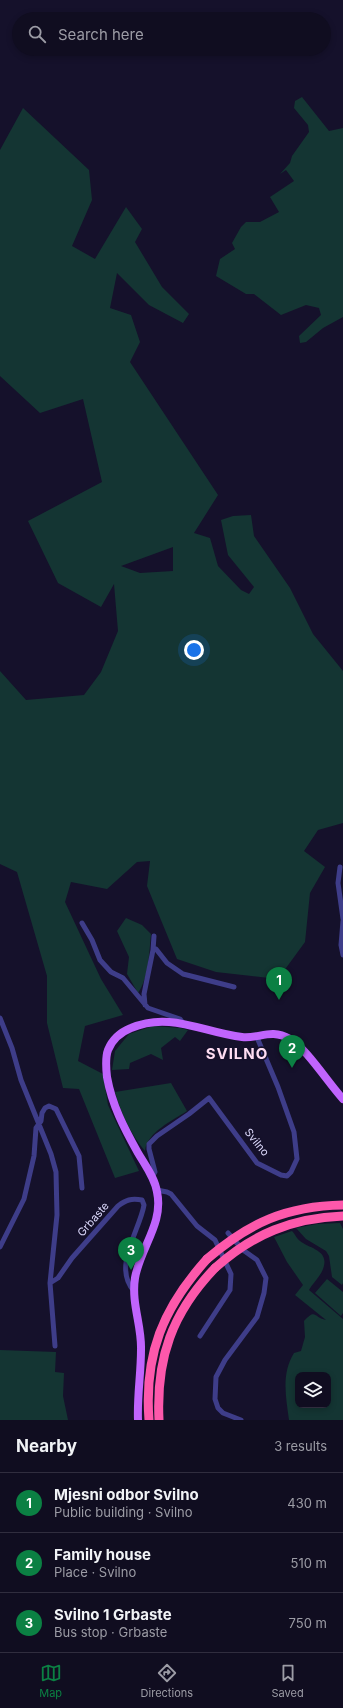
<!DOCTYPE html>
<meta charset="utf-8">
<style>
:root{--surface:#100d20;--page:#191629;--text:#f1f3f6;--muted:#9c9ca5;--line:#302d3e;--accent:#0b8043}
body{margin:0;font-family:Inter,sans-serif;background:var(--page);color:var(--text)}
.controls{position:absolute;right:12px;bottom:12px;display:grid;overflow:hidden;border-radius:8px;box-shadow:0 2px 6px #0003}
.controls button{width:36px;height:36px;display:grid;place-items:center;padding:0;border:0;border-bottom:1px solid var(--line);background:var(--surface);color:var(--text);font:20px sans-serif}
.you{position:absolute;left:194px;top:650px;width:14px;height:14px;margin:-10px;border:3px solid #fff;border-radius:50%;background:#1a73e8;box-shadow:0 0 0 6px #1a73e833}
.badge{display:grid;place-items:center;width:26px;height:26px;border-radius:50%;background:var(--accent);color:#fff;font-size:13px;font-weight:700}
.pin{position:absolute;translate:-50% -33px;filter:drop-shadow(0 1px 2px #0008)}
.pin::after{content:'';position:absolute;top:21px;width:14px;height:12px;background:inherit;clip-path:polygon(0 0,100% 0,50% 100%)}
.list{margin:0;padding:0;list-style:none}
h2{display:flex;justify-content:space-between;align-items:center;height:52px;margin:0;padding:0 16px;font-size:17px}
h2 small{font-size:13px;font-weight:400;color:var(--muted)}
.list li{display:grid;grid-template-columns:26px 1fr auto;gap:12px;align-items:center;box-sizing:border-box;height:60px;padding:0 16px;border-top:1px solid var(--line)}
.list b{display:block;font-size:15px;white-space:nowrap}
.list p{margin:0;font-size:13px;white-space:nowrap;color:var(--muted)}
.list em{font-size:13px;font-style:normal;color:var(--muted)}
.icon{flex:none;width:22px;height:22px;fill:none;stroke:currentColor;stroke-width:2;stroke-linecap:round;stroke-linejoin:round}
.map{position:relative;flex:none;width:343px;height:1420px;overflow:hidden}
.search{position:absolute;background:var(--surface);box-shadow:0 2px 6px #0003;left:12px;right:12px;top:12px;height:44px;display:flex;align-items:center;gap:10px;box-sizing:border-box;padding:0 14px;border-radius:22px;color:var(--muted);font-size:15px}
.sheet{height:232px;background:var(--surface)}
nav{display:flex;justify-content:space-around;align-items:center;box-sizing:border-box;height:56px;border-top:1px solid var(--line);background:var(--surface);font-size:11px;color:var(--muted)}
nav a{display:grid;justify-items:center;gap:2px}
nav .on{color:var(--accent)}
.map>svg:first-child{display:block}
.green{fill:#143533;fill-rule:evenodd}
.lines{fill:none;stroke-linecap:round;stroke-linejoin:round}
.street{stroke:#3e3d89;stroke-width:5}
.primary{stroke:#c064fd;stroke-width:8}
.highway{stroke:#fd58ab;stroke-width:9}
.highway-bridge{stroke:#fd58ab;stroke-width:9}
.labels{text-anchor:middle;stroke-width:3.5;stroke-linejoin:round;paint-order:stroke}
.street-label{font-size:11px;fill:#dfdcff;stroke:#15112b}
.district-label{font-size:15px;font-weight:bold;letter-spacing:1px;fill:#ffdef3;stroke:#15112b}
</style>
<div class="map">
<svg width="343" height="1420" viewBox="0 0 343 1420">
<rect width="100%" height="100%" fill="#15112b"/>
<!-- green -->
<path class="green" d="M302,97L329,131L343,128V317L323,328L306,342L300,343L299,336L321,315L319,308L306,305L281,315L254,294H246L216,276L220,259L235,249L232,243L241,227L246,222H260L279,212L270,197L294,181L286,170L280,174L290,163L292,156L309,132L308,125L294,108L295,101Z
M23,108L89,170L92,200L72,246L95,259L126,207L142,229L135,242L162,287L189,314L183,323L149,305L117,273L110,308L131,315L140,342L130,362L218,495L194,533L210,538L218,566L241,590L249,594L254,587L228,555L221,520L233,516L251,515L254,536L290,588L313,634L343,671V823L318,830L304,851L325,867L310,893L305,942L278,979L216,972L177,959L147,886L150,861L137,862L107,889L71,882L65,902L101,979L123,1015L85,1026L78,1061L103,1074L108,1105L139,1171L115,1178L79,1089L63,1088L47,1023V976L17,872L0,864V671L26,700L84,695L101,672L118,631L114,584L101,607L58,583L28,521L102,482L83,399L40,413L0,376V150ZM173,547V571L140,573L121,566Z
M126,918L142,925L151,934C149,953 149,977 138,993L127,974L129,957L117,931Z
M153,1026L180,1028L188,1030L180,1041L175,1037L161,1048L163,1060L151,1054L130,1063L129,1069L112,1070L115,1051L129,1034Z
M171,1083L187,1111C172,1121 147,1132 145,1151C131,1135 121,1113 115,1092Z
M340,1223L343,1229V1283L342,1285L332,1277L329,1256L326,1251L306,1239L296,1228L317,1224Z
M292,1231C295,1234 297,1239 300,1241C310,1249 330,1250 323,1269C320,1277 313,1283 309,1290L343,1319V1420H289C286,1397 281,1374 294,1353L301,1351L305,1337L304,1321C316,1308 313,1317 326,1320L295,1295L303,1285L287,1262L274,1237ZM298,1375H328V1405H298Z
M327,1279L343,1292V1313L341,1316L315,1293Z
M0,1350L56,1352L55,1372L64,1373L63,1396L68,1420H0Z"/>
<g class="lines">
<!-- street -->
<path class="street" d="M340,867L338,883L343,919
M343,921L341,945L343,955
M82,923L92,940L100,960L111,972L123,978L148,1008L180,1019L183,1023
M153,950L154,936
M145,1005L144,994L153,950L156,949L167,963L183,974L234,987
M0,1018L12,1048L21,1080L51,1154L56,1172L57,1215L50,1283L58,1278L72,1258L118,1206C126,1200 131,1198 142,1200L144,1205C140,1230 112,1267 134,1291
M152,1177L155,1172L149,1149V1144L157,1136L189,1114L209,1098L257,1163L281,1175L287,1176L291,1172L297,1159L294,1132L278,1087L256,1035
M157,1190L167,1192L171,1194L197,1226L215,1240L231,1274L230,1290L200,1336
M228,1233L243,1250L257,1260L266,1278L264,1293L257,1317L225,1360L216,1377L215,1399L218,1408L223,1413L241,1420
M0,1247L24,1199L34,1156L36,1128L41,1121L42,1113L45,1108L49,1106L56,1109L79,1156L82,1188
M50,1283L55,1346"/>
<!-- primary -->
<path class="primary" d="M138,1420C137,1396 141,1374 141,1350C142,1326 131,1303 135,1278C140,1248 164,1223 157,1192C155,1178 145,1165 138,1153C124,1128 112,1105 107,1077C106,1068 105,1058 108,1050C112,1040 121,1032 131,1028C170,1011 204,1033 242,1037C260,1039 270,1028 290,1039C306,1048 329,1084 343,1099"/>
<!-- highway -->
<path class="highway" d="M149,1420C144,1354 163,1308 207,1259
M159,1420C156,1358 172,1313 215,1268"/>
<!-- highway-bridge -->
<path class="highway-bridge" d="M207,1259C249,1223 286,1206 343,1205
M215,1268C253,1234 292,1218 343,1216"/>
</g>
<g class="labels">
<!-- street labels -->
<g class="street-label">
<text transform="translate(257 1142) rotate(51)" y="4">Svilno</text>
<text transform="translate(93 1219) rotate(-49)" y="4">Grbaste</text>
</g>
<!-- district labels -->
<g class="district-label">
<text x="237" y="1059">SVILNO</text>
</g>
</g>
</svg>
<div class="controls">
<button><svg class="icon" aria-label="layers" viewBox="0 0 24 24"><path d="M12 4l9 5-9 5-9-5zM3 14l9 5 9-5"/></svg></button>
</div>
<div class="you"></div>
<div class="pin badge" style="left:279px;top:1000px">1</div>
<div class="pin badge" style="left:292px;top:1068px">2</div>
<div class="pin badge" style="left:131px;top:1270px">3</div>
<div class="search"><svg class="icon" aria-label="search" viewBox="0 0 24 24"><circle cx="10" cy="10" r="6"/><path d="M15 15l6 6"/></svg>Search here</div>
</div>
<section class="sheet">
<h2>Nearby<small>3 results</small></h2>
<ul class="list">
<li><span class="badge">1</span><div><b>Mjesni odbor Svilno</b><p>Public building · Svilno</p></div><em>430 m</em></li>
<li><span class="badge">2</span><div><b>Family house</b><p>Place · Svilno</p></div><em>510 m</em></li>
<li><span class="badge">3</span><div><b>Svilno 1 Grbaste</b><p>Bus stop · Grbaste</p></div><em>750 m</em></li>
</ul>
</section>
<nav>
<a class="on"><svg class="icon" aria-label="map" viewBox="0 0 24 24"><path d="M3 6l6-2 6 2 6-2v14l-6 2-6-2-6 2zM9 4v14M15 6v14"/></svg>Map</a>
<a><svg class="icon" aria-label="directions" viewBox="0 0 24 24"><path d="M12 3l9 9-9 9-9-9zM9 14v-3h6M13 9l2 2-2 2"/></svg>Directions</a>
<a><svg class="icon" aria-label="saved" viewBox="0 0 24 24"><path d="M7 4h10v16l-5-4-5 4z"/></svg>Saved</a>
</nav>
